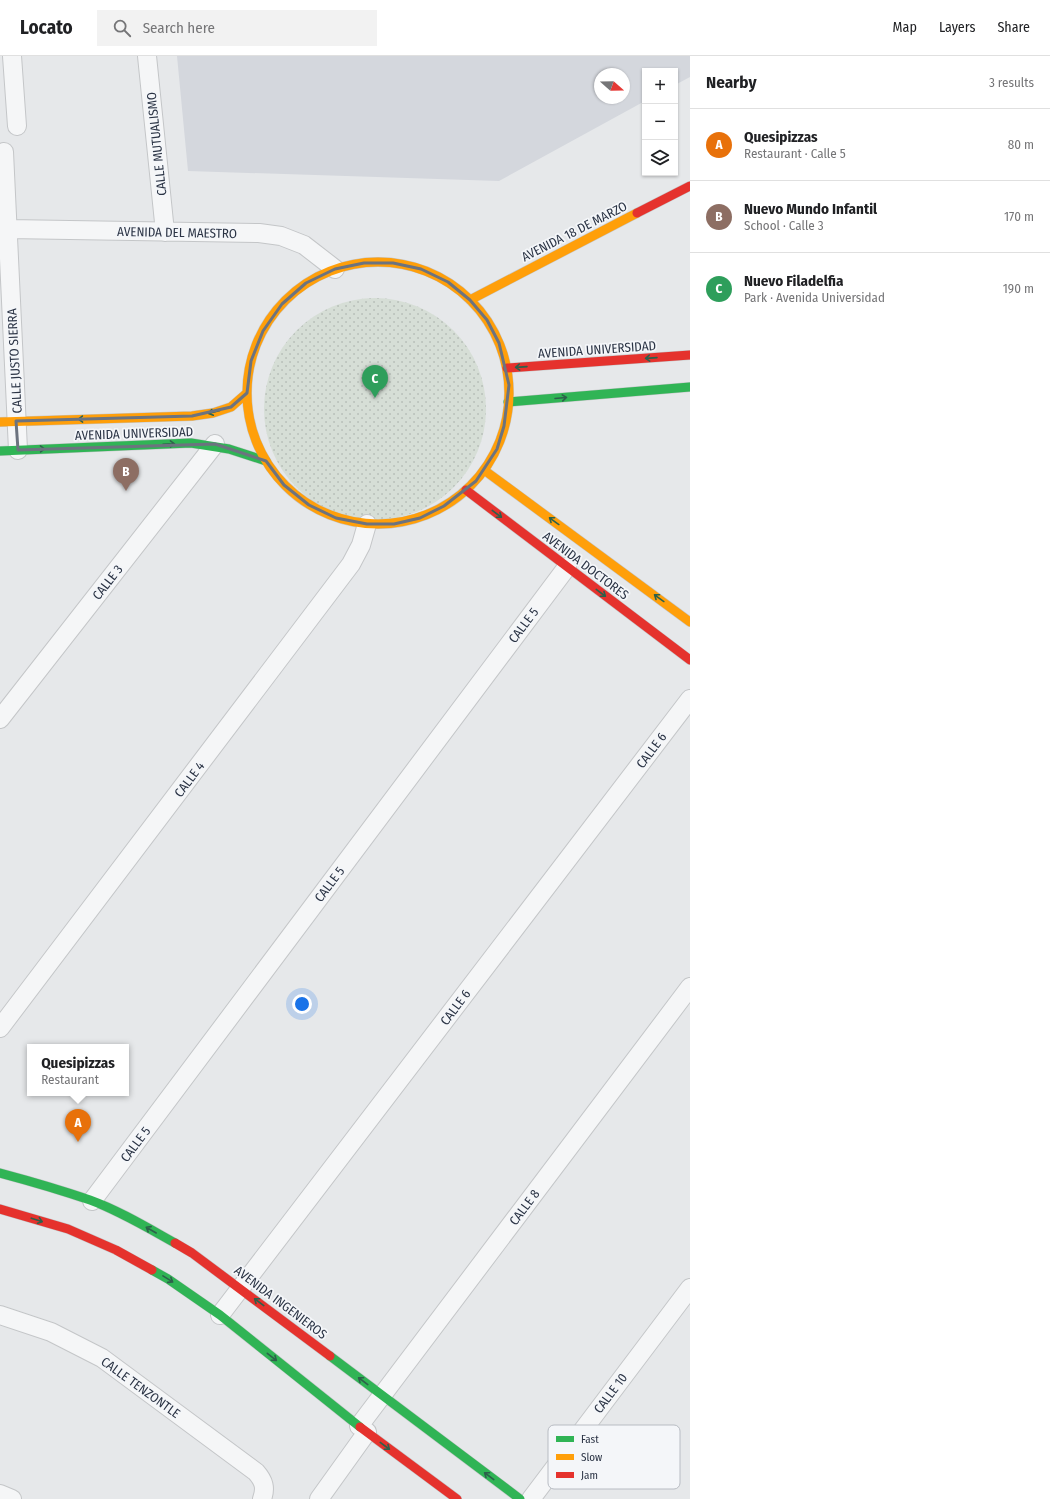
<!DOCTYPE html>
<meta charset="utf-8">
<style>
:root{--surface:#fff;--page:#f2f2f2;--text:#202124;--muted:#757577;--line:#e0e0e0;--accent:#0b8043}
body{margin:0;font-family:"Fira Sans Condensed",sans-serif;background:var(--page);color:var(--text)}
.controls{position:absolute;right:12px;top:12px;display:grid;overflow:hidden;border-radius:0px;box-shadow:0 1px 3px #0004}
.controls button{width:36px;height:36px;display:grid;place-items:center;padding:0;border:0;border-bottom:1px solid var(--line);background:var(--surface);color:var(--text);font:20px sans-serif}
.compass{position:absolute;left:594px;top:12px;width:36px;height:36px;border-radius:50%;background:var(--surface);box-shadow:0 1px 3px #0004;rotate:110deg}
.you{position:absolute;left:302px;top:948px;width:14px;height:14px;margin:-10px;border:3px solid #fff;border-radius:50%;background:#1a73e8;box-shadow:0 0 0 6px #1a73e833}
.badge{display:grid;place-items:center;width:26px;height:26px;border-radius:50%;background:var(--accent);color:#fff;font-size:13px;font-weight:700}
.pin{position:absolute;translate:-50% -33px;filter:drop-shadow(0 1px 2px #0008)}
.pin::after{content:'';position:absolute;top:21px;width:14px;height:12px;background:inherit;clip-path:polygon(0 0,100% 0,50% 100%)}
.popup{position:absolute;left:27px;top:988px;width:102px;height:52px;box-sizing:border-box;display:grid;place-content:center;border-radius:0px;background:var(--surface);filter:drop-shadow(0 1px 3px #0005);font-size:13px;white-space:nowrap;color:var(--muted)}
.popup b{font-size:15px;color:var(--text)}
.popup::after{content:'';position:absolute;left:50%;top:100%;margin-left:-8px;border:8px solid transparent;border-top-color:var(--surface)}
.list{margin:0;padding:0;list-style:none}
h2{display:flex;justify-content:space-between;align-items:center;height:52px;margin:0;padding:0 16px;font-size:17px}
h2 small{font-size:13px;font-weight:400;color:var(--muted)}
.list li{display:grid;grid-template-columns:26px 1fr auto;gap:12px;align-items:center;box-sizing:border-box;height:72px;padding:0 16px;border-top:1px solid var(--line)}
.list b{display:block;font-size:15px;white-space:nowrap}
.list p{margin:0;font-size:13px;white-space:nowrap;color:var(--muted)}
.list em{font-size:13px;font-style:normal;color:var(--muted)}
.icon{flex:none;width:22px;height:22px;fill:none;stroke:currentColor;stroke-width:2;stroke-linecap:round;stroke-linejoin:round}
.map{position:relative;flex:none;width:690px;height:1443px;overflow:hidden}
header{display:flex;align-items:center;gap:24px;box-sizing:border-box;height:56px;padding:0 20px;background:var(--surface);border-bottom:1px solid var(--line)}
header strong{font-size:19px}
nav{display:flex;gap:22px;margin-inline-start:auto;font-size:14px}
.search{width:280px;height:36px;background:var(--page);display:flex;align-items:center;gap:10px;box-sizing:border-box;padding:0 14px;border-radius:0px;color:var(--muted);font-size:15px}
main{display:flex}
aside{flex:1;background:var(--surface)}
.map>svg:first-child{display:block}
.built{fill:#d4d7dd;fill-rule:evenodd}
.park{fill:url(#park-dots)}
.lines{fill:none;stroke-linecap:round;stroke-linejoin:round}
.street-casing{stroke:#c4c6c8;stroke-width:20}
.fast-casing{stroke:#c4c6c8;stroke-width:10}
.slow-casing{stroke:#c4c6c8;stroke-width:10}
.jam-casing{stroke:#c4c6c8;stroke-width:10}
.street{stroke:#f5f6f7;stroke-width:18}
.fast{stroke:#30b455;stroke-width:9}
.slow{stroke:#ff9f0a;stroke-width:9}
.jam{stroke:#e5322d;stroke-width:9}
.oneway{stroke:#2d614b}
.marked{fill:none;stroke:#6c737f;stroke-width:3;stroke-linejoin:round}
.labels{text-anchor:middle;stroke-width:3.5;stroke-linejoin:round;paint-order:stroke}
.street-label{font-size:13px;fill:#2b3445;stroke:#f4f6f9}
.key{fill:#f4f6f9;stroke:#b8bcc3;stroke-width:1}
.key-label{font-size:11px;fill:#2b3445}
</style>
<header>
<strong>Locato</strong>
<div class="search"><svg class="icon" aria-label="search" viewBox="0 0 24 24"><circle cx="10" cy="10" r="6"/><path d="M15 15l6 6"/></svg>Search here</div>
<nav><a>Map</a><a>Layers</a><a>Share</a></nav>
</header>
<main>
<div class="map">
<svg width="690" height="1443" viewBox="0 0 690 1443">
<defs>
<pattern id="park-dots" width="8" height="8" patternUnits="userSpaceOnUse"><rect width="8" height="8" fill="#d6ded6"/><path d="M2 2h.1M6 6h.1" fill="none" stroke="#b8bfb9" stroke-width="1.8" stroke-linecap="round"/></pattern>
</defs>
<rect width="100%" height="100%" fill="#e6e8ea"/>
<!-- built -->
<path class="built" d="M177,0H690V21L675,29V15H645V45L499,125L188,115ZM600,18H624V42H600Z"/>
<!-- park -->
<path class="park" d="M264 353a111 111 0 1 1 222 0a111 111 0 1 1-222 0Z"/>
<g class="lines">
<!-- street casing -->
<g class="street-casing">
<path id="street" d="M12,0L17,70
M147,0L165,176
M4,96L18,394
M8,173L259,177L281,180L304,189L335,213
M0,663L215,388
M0,972L351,508L361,489L367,468
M92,1145L567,511
M0,1259L51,1276L102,1302L256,1416C264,1425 266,1432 262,1443
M220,1259L690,643
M359,1370L690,931
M0,1438L12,1443
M319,1443L367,1376
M531,1443L690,1232"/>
</g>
<!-- fast casing -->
<g class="fast-casing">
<path id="fast" d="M508,346L690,331
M0,395L191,387L229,393L266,405
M0,1117C30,1125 61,1134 90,1144C120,1155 148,1172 175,1187
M152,1214L168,1223L220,1259L360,1371
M330,1300L520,1443"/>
</g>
<!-- slow casing -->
<g class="slow-casing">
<path id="slow" d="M247 337a131 131 0 1 1 262 0a131 131 0 1 1-262 0Z
M470,244L637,157
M0,366L192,360L213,357L231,351L247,337
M484,414L690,566"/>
</g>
<!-- jam casing -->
<g class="jam-casing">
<path id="jam" d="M637,157L690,130
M507,312L690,299
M466,434L690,604
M0,1153L68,1173L116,1194L152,1214
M175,1187L192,1197L330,1300
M360,1371L457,1443"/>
</g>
<!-- street -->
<use href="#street" class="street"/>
<!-- fast -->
<use href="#fast" class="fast"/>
<!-- slow -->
<use href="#slow" class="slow"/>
<!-- jam -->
<use href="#jam" class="jam"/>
</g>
<!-- one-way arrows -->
<defs><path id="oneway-shaft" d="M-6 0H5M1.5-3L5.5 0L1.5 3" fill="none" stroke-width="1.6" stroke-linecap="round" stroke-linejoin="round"/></defs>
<g class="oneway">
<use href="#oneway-shaft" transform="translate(651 302) rotate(176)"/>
<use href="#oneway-shaft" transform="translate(521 311) rotate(176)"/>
<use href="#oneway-shaft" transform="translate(561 342) rotate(-5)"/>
<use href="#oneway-shaft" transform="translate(214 356) rotate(165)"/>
<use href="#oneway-shaft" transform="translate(84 363) rotate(178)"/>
<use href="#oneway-shaft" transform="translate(169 388) rotate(-2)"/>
<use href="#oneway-shaft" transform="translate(39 393) rotate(-2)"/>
<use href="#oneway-shaft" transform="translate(497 458) rotate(37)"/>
<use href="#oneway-shaft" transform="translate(554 465) rotate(-144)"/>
<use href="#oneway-shaft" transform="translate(601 537) rotate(37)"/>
<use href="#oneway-shaft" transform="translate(659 542) rotate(-144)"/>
<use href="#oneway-shaft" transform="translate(37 1164) rotate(18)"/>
<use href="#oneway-shaft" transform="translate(151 1174) rotate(-150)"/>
<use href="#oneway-shaft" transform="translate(168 1223) rotate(32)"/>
<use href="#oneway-shaft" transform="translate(259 1246) rotate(-143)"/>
<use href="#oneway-shaft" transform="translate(272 1301) rotate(38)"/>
<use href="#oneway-shaft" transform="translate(363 1325) rotate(-143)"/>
<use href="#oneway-shaft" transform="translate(385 1390) rotate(37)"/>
<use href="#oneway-shaft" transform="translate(489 1420) rotate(-143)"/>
</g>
<!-- marked area -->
<path class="marked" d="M364,207H393L421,213L448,226L470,244L487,264L499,287L509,329L504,370L497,393L476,425L444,450L420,462L394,468H367L336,462L309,449L284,429L266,405L215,388L18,394L16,365L192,360L231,351L247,337L251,305L263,275L282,248L306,227L335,213Z"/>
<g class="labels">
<!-- street labels -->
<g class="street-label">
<text transform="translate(156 88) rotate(-96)" y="5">CALLE MUTUALISMO</text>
<text transform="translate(574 175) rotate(-27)" y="5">AVENIDA 18 DE MARZO</text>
<text transform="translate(177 176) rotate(1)" y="5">AVENIDA DEL MAESTRO</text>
<text transform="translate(597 293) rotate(-4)" y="5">AVENIDA UNIVERSIDAD</text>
<text transform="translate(14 305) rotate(-93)" y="5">CALLE JUSTO SIERRA</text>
<text transform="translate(134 377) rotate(-2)" y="5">AVENIDA UNIVERSIDAD</text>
<text transform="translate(586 509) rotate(37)" y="5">AVENIDA DOCTORES</text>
<text transform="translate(107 526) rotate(-52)" y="5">CALLE 3</text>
<text transform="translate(523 569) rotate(-53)" y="5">CALLE 5</text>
<text transform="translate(651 694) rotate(-53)" y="5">CALLE 6</text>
<text transform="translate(189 723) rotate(-53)" y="5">CALLE 4</text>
<text transform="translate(329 828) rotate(-53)" y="5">CALLE 5</text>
<text transform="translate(455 951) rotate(-53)" y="5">CALLE 6</text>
<text transform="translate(135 1088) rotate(-53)" y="5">CALLE 5</text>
<text transform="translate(524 1151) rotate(-53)" y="5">CALLE 8</text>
<text transform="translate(281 1246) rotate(37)" y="5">AVENIDA INGENIEROS</text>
<text transform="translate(141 1331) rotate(36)" y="5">CALLE TENZONTLE</text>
<text transform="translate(610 1337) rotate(-53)" y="5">CALLE 10</text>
</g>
</g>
<!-- legend -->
<rect x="548" y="1369" width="132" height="64" rx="6" class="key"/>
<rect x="556" y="1380" width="18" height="6" fill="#30b455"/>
<rect x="556" y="1398" width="18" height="6" fill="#ff9f0a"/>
<rect x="556" y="1416" width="18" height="6" fill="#e5322d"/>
<g class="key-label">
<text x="581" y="1387">Fast</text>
<text x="581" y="1405">Slow</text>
<text x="581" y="1423">Jam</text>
</g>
</svg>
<div class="controls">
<button>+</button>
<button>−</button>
<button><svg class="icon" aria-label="layers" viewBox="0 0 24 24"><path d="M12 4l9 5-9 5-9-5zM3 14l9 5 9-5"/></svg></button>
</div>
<svg class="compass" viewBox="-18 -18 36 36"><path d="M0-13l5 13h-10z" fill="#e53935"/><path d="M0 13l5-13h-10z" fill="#757577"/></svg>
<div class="you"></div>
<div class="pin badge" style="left:78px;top:1086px;background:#e8710a">A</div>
<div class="popup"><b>Quesipizzas</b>Restaurant</div>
<div class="pin badge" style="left:126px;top:435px;background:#8d6e63">B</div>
<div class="pin badge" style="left:375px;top:342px;background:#2e9e5b">C</div>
</div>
<aside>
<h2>Nearby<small>3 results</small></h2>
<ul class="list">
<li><span class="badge" style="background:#e8710a">A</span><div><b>Quesipizzas</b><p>Restaurant · Calle 5</p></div><em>80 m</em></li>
<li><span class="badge" style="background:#8d6e63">B</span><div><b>Nuevo Mundo Infantil</b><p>School · Calle 3</p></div><em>170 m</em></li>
<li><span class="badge" style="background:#2e9e5b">C</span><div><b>Nuevo Filadelfia</b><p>Park · Avenida Universidad</p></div><em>190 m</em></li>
</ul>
</aside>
</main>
